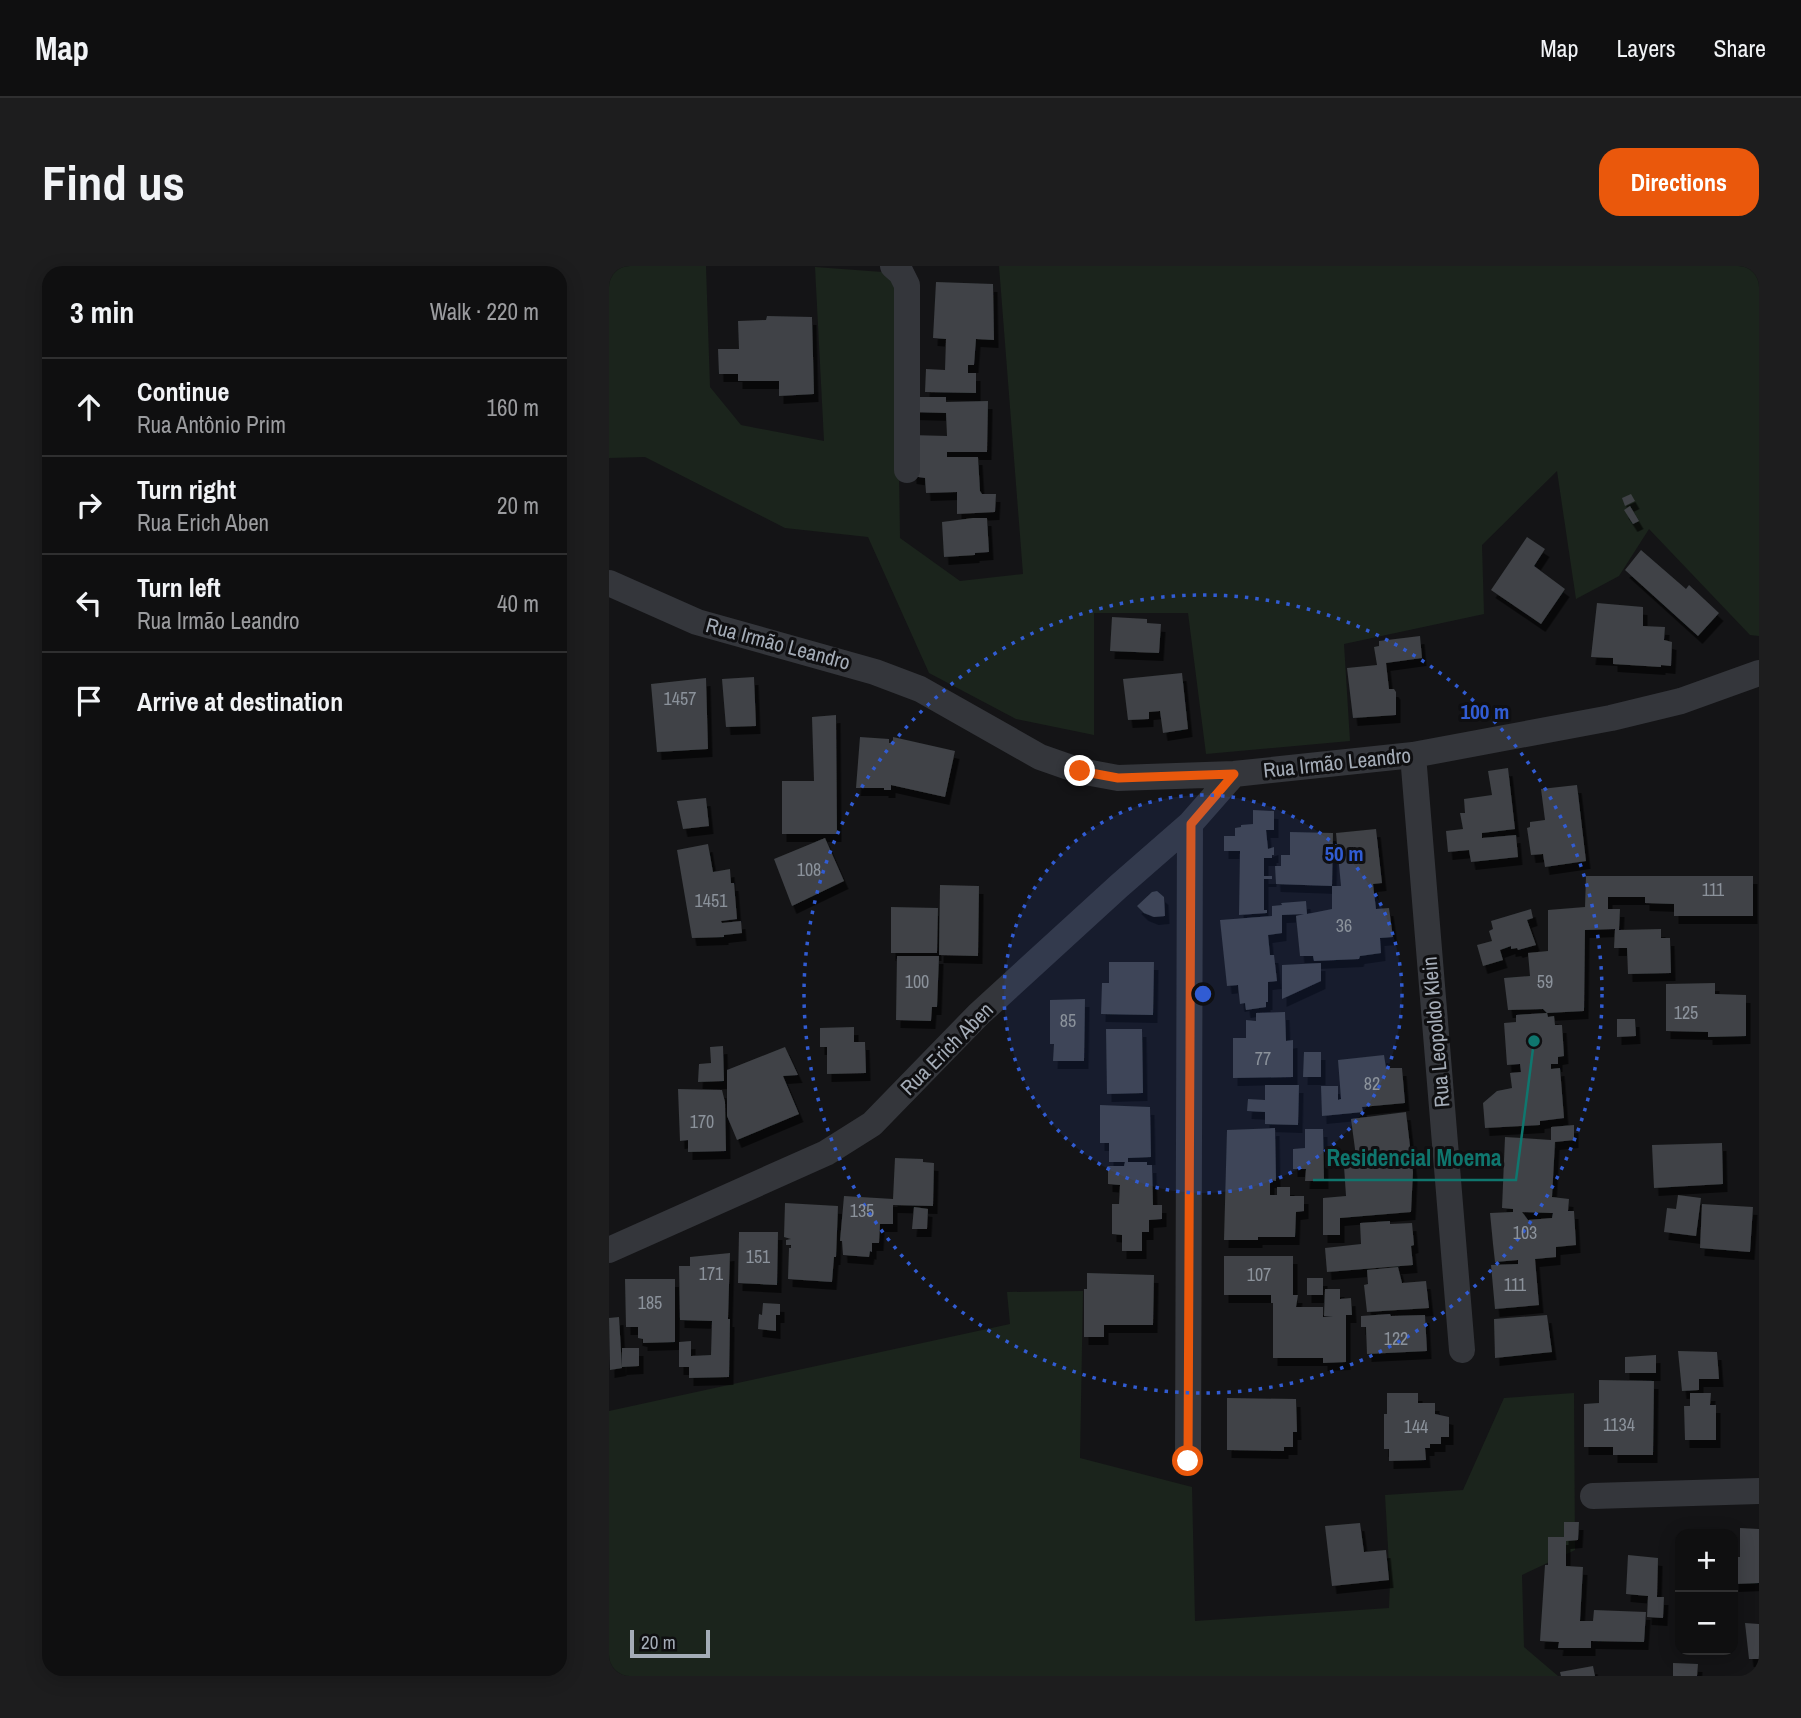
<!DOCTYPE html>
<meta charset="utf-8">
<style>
:root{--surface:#0f0f10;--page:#1d1d1e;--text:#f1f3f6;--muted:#9b9c9f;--line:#2f2f30;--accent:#ea580c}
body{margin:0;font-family:"Archivo Narrow",sans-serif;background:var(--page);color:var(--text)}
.controls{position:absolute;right:21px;bottom:21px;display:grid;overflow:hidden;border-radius:14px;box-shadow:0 4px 18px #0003}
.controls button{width:63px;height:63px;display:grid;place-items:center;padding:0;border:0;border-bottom:2px solid var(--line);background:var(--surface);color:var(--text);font:35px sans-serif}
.scale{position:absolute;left:21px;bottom:18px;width:80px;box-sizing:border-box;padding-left:7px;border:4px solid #a4acb7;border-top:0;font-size:19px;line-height:24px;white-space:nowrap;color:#a4acb7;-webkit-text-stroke:5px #0f0f11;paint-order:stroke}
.stop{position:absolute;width:21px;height:21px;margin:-16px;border:5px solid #ea580c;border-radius:50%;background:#fff}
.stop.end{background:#ea580c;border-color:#fff;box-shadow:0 2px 7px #0008}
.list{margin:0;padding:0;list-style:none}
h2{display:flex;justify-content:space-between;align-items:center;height:91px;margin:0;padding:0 28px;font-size:30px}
h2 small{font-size:23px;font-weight:400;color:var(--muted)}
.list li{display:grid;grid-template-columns:46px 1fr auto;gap:21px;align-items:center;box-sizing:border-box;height:98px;padding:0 28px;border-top:2px solid var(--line)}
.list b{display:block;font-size:26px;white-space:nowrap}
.list p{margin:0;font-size:23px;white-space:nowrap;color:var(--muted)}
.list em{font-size:23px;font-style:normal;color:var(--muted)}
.icon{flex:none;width:38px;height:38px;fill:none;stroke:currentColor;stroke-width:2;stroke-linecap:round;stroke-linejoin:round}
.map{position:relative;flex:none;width:1150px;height:1410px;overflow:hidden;border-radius:21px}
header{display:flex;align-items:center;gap:42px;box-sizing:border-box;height:98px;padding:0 35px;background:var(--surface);border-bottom:2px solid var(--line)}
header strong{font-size:33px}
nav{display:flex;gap:38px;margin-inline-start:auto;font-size:24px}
.intro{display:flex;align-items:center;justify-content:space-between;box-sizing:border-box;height:168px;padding:0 42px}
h1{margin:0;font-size:49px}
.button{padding:18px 32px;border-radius:21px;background:var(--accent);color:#fff;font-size:24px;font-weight:700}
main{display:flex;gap:42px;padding:0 42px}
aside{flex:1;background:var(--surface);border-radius:21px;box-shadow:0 4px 18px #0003}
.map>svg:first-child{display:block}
.green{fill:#1b241c}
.building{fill:#3f4246;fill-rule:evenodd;filter:url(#shadow)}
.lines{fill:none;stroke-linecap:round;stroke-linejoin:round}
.minor{stroke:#34363b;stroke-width:26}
.route{stroke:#ea580c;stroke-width:9}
.ring{fill:none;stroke:#315cd3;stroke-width:3.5;stroke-dasharray:3.5 7}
.labels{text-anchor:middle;stroke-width:6;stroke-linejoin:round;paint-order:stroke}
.number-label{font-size:18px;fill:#8b929b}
.street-label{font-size:21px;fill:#a4acb7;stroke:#0f0f11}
.centre{fill:#315cd3;stroke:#0f0f11;stroke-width:3.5}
.ring-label{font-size:21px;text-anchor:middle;font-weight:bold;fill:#315cd3;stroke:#0f0f11;stroke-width:6;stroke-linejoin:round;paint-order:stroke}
.leader{fill:none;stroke:#0f766e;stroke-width:2.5}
.callout-dot{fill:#0f766e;stroke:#0f0f11;stroke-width:2.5}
.callout-label{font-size:23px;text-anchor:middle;font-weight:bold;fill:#0f766e;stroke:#0f0f11;stroke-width:6;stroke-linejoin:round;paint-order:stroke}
</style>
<header>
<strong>Map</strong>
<nav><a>Map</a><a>Layers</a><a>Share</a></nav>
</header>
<div class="intro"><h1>Find us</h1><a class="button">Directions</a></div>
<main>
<aside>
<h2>3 min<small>Walk · 220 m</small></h2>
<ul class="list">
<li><svg class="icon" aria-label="ahead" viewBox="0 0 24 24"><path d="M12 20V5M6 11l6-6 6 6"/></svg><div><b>Continue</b><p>Rua Antônio Prim</p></div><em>160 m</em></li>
<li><svg class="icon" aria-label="right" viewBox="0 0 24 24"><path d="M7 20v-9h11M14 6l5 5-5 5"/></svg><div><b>Turn right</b><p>Rua Erich Aben</p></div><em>20 m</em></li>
<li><svg class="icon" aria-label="left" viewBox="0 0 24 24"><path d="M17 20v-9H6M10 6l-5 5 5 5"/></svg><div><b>Turn left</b><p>Rua Irmão Leandro</p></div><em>40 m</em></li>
<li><svg class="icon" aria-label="arrive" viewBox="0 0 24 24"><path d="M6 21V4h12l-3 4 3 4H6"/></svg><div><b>Arrive at destination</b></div></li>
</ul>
</aside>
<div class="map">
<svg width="1150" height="1410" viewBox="0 0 1150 1410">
<defs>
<filter id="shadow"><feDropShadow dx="4.5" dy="8" stdDeviation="0" flood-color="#0009"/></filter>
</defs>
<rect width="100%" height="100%" fill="#141416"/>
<!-- green -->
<path class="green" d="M0,0H97L101,121L132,159L215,175L206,1L287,7L291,272L351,315L414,308L390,0H1150V370L1141,369L1040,263L1010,310L967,333L948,205L873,279L875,348L735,378L741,475L597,488L579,347H485V469L407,453L320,407L259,271L176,262L36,191L0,192Z
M474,1025L471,1192L583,1221L586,1355L780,1342L781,1316L776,1229L854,1224L895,1132L965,1127L966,1284L913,1309L915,1381L949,1410H0V1145L401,1058L398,1026Z"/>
<!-- building -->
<path class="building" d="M327,16L384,18L385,74L367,73L365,99H359V107H367V127L316,126L317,103L336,104L337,73L324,72Z
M158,50L203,51L205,128L170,130V115H129V108H110L109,83H130L129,55L157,54Z
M302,131H337V136L379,135L378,186H338V191H369L371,225L373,228H387L386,246L348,248V226L317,227L316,212L303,210L301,169L338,170L337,147L301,146Z
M1022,228L1026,235L1016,240L1013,232Z
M1021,240L1030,255L1024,258L1015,244Z
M364,252H378L380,286L366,287V289L335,291L333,256Z
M918,271L936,283L925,300L956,323L932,358L882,324Z
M1032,284L1077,323L1080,319L1110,347L1089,370L1016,304Z
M988,337L1034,341V360L1056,361L1055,374L1063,376L1062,400L1052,399V401L1004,398V392L982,391Z
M503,351L538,353V357L552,358L550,387L501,385Z
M811,370L813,392L777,397L780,423H785L787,426V449L744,452L738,402L768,399L765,381L770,380V375Z
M573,407L579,463L554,467L551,445L540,446V453L519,454L514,413Z
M145,411L147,460L117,461L113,413Z
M97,412L99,483L48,486L42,418Z
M227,449L228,568H173V515H205L203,451Z
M251,471L280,473V477H284V471L346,485L336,531L282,519V524H275V522H247Z
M899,502L906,563L873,567V572L907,569L909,591L862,596L860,584L839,586L837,565L854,563L851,547H856L855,533L883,529L879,505Z
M968,519L977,595L936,601L934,588L922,589L918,562L921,561V556L936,554L932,523Z
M97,532L100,560L74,563L68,535Z
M644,544L665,545V564H657L659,583L665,581V589H663V592H655V610H663V613H655V644H658V647L630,649L631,585H615V570H626V562L632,561V559L644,558Z
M767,563L773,617L764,618L767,643L780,642L784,671L771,672L772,687L751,690L750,693L705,695L704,690H691L687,650L695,648L673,649V667L659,669L661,689H665L668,715L659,716V736H657V741L637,744L636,737L631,738L629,719L618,720L611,654L663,650V640L673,639L672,637L697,635L698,648L723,643V620L667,618L666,600H672V589H681V566L724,567L723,620H732L727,567Z
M216,572L235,615L183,640L165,593Z
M99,578L104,606L121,603L122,617H125L128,653L112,655L113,657L132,655L133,667L115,669V671L83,672L68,584Z
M977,610H1144V650H1065V638L1036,637V631H999V643H1011L1010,664L1052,663V672H1061L1062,707L1019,708L1018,682H1005L1006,663L976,664L975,745L938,747L939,751L945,750L946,759H953L955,790L949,791V798H942V803L951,802L955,852L931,855V859L876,862L874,837L888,825L903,822L901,807L912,806L911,798L898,799L895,757L907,756V749L938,747L934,743L899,744L895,712L921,710L919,687L939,685V644L976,641Z
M331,619L370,620L369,690L330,689Z
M548,625L555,631L556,650L545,651L535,647L528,640L543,626Z
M282,641L329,642L328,687H282Z
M922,643L924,652L918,654L927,679L909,684L908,682L902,683V680L891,684L894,694L874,700L868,679L883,675L880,665L884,663L882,655Z
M288,690H330L328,741H323L322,755L287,754Z
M500,696H545L544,749L492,748L493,717H500Z
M712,697V715L673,733V699Z
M1106,717V728L1137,729V770L1099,771V766L1057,765V718Z
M476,733L475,795H444L445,778H441V734Z
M676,746L677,775L684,774V811L624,812V772H637V754L647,755V747Z
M1008,753H1026L1027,770L1008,771Z
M245,761V776H256L257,807L218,808V781H211V762Z
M497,763H533L534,827L498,828Z
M114,780L115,815L89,816L90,798L102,797L101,781Z
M176,781L189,809L174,810L190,848L128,874L118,850V804Z
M695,786H712V811H694Z
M775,789L777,802H793L796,837L753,841L754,846L713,850L712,820H729V834L732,833L729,794Z
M656,819H690L689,859L656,858V846L638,845L639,833L656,834Z
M69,823L113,824L116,836L117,885L79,886V874L71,875Z
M491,839L541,841L542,891L519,892V896H538V899H543L544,939H553V953L540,954V966H533V985H513V969L503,968V938H510L511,919L499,918V900H515L516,896H500V877H491Z
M797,846L804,906L802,946L731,952V969H714V932L737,930L735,900L748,898L742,853Z
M965,859V874L946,876L943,931L960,933L959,945H965L967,979L947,981V991L926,993L930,1039L886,1043L882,999L909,998V994L886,996L884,978L881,947L904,946V943L893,942L896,871L942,874V861ZM913,946L942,947H944L943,952L919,954Z
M666,862L667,915L661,914V929H668V921H681V930H695V945L687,946L686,971H649V974H615L618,864Z
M696,863H714L715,915H696L697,903H684V883L696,882Z
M1113,877L1114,918L1045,922L1043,879Z
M286,892L314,893V896L325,897L324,940L284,939V958H271L270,977H263V986L261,985L260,991L234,989L233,975H231L235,930L284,933Z
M1069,929L1092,932L1087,970L1055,966L1058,942L1067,943Z
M176,937L229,940L227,991H225L223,1016L179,1013L180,982H182V979H177V974L182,973L175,971Z
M1093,938L1144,941L1141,986L1091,982Z
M305,941L319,943L318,963H303Z
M781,955V958L803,957L805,979L802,980L804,999L718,1006L716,982L752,978L751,957Z
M130,966H169L168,1019L129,1017Z
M121,987L119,1053H121L120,1111L80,1112V1101H70V1076L82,1075V1090L102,1089L103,1055L71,1054L70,1000H81V991Z
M615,990H684V1029H689L687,1041H714V1051H724L715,1050L716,1023H731V1033L742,1032L743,1049H737V1096L714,1097V1092H664V1037H662V1029H615Z
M789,1001L793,1017L817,1015L820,1042L758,1046L755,1019L759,1018L758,1004Z
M478,1007L545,1009L544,1059H495V1071H475V1023H478Z
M698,1012H714V1029H698Z
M16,1013H66V1076L34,1077V1073L29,1072V1061H17Z
M154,1037L171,1038V1049H167V1065L149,1063L150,1048L153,1049Z
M781,1048L782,1050L816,1049L818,1085L758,1088L757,1061H752V1050Z
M938,1049L943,1086L886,1092L885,1053Z
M10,1051L13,1102L1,1104L0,1052Z
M13,1082H30V1100L13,1101Z
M1069,1085L1108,1086L1110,1113H1090V1124L1073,1125Z
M1047,1089V1107H1016V1091Z
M990,1114L1045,1115L1044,1189H1004V1181H975V1138L990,1137Z
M778,1127H809V1137H826V1148L840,1151V1171H832V1178H821V1182H816L817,1194L780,1195V1183H775V1148H778Z
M1081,1127H1102L1101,1139H1107V1174H1076L1075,1140H1081Z
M618,1132L687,1133L688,1166H684V1181H675V1185L618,1184Z
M955,1256H970L969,1274L957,1275V1300L974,1301L971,1355H984L985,1344L1037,1346L1035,1376L982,1375V1382H949L950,1376L931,1375L936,1299H939V1271H955Z
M751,1257L755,1286L777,1284L780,1314L723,1320L716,1260Z
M1131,1262L1150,1263V1317L1125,1318L1124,1291H1131Z
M1019,1289L1049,1292L1048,1331H1055L1054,1352L1038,1351L1039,1330L1017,1328Z
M1136,1357L1150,1358V1393H1140Z
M1064,1397L1089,1398L1088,1410H1064Z
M984,1400L986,1410H952L951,1406Z"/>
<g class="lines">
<!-- minor -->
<path class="minor" d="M284,0L292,7L298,19V204
M0,317L88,356L266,406L311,423L431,491L471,505L509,512L625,508L804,489L1002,452L1072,435L1150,407
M804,489L853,1084
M0,984L217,887L263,858L370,748L510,620L581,558L625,508
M579,1195L581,558
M984,1230L1150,1225"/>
</g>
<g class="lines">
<!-- route -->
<path class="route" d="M471,505L509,512L625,508L582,558L579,1195"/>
</g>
<!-- distance rings -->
<circle cx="594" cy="728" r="199" fill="#315cd3" fill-opacity=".12"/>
<g class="ring">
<circle cx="594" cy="728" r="199"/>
<circle cx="594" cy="728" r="399"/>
</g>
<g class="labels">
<!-- number labels -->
<g class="number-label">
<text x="71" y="439">1457</text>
<text x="200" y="610">108</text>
<text x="1104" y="630">111</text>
<text x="102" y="641">1451</text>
<text x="735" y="666">36</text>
<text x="308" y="722">100</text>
<text x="936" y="722">59</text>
<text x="1077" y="753">125</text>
<text x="459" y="761">85</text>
<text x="654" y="799">77</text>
<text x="763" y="824">82</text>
<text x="93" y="862">170</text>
<text x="253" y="951">135</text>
<text x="916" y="973">103</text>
<text x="149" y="997">151</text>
<text x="102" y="1014">171</text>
<text x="650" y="1015">107</text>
<text x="906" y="1025">111</text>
<text x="41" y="1043">185</text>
<text x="787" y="1079">122</text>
<text x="1010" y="1165">1134</text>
<text x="807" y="1167">144</text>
</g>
<!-- street labels -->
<g class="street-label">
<text transform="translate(169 378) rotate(15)" y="7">Rua Irmão Leandro</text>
<text transform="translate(728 497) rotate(-6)" y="7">Rua Irmão Leandro</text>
<text transform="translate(827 766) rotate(-95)" y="7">Rua Leopoldo Klein</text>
<text transform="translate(338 783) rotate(-45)" y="7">Rua Erich Aben</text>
</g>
</g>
<circle cx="594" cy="728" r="10" class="centre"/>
<g class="ring-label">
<text x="876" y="453">100 m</text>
<text x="735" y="595">50 m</text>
</g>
<!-- callouts -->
<path class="leader" d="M925 775L907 914H704"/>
<circle class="callout-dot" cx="925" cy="775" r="7"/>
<g class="callout-label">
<text x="805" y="900">Residencial Moema</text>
</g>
</svg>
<div class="controls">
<button>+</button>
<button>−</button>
</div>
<div class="scale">20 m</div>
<div class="stop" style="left:579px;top:1195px"></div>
<div class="stop end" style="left:471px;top:505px"></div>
</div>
</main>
